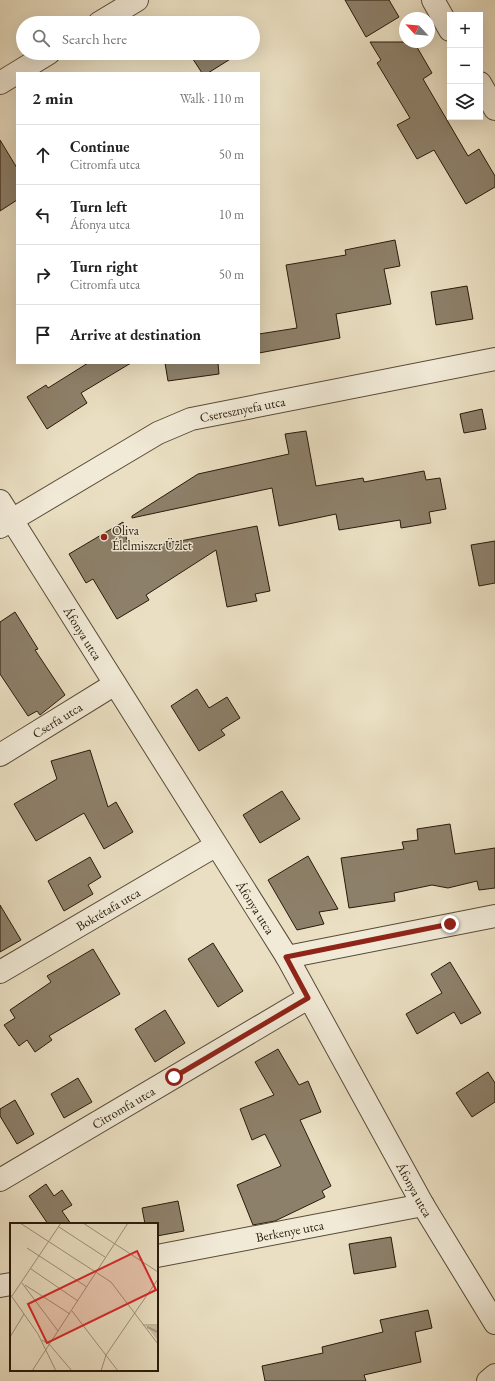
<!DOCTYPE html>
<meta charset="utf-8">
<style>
:root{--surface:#fff;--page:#f6f6f6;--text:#222;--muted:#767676;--line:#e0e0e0}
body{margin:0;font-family:"EB Garamond",serif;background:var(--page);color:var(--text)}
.controls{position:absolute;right:12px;top:12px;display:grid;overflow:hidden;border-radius:0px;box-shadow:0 4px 16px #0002}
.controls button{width:36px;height:36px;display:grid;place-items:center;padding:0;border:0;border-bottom:1px solid var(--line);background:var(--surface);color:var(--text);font:20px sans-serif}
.compass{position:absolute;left:399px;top:12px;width:36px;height:36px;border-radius:50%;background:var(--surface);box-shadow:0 4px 16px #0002;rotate:296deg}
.stop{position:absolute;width:12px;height:12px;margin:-9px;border:3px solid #8f2418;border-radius:50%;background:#fff}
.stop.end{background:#8f2418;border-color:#fff;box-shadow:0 1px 4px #0008}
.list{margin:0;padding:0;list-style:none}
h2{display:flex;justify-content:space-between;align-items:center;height:52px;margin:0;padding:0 16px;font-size:17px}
h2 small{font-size:13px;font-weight:400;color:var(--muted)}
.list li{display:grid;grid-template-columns:26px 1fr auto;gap:12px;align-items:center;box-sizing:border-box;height:60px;padding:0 16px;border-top:1px solid var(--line)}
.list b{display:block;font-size:15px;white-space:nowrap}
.list p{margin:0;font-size:13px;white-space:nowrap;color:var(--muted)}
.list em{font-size:13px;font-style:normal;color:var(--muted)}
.icon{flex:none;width:22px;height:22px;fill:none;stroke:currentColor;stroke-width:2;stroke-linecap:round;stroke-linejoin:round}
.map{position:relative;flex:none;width:495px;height:1381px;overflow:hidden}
.search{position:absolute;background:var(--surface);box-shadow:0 4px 16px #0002;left:16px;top:16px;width:244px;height:44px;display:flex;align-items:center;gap:10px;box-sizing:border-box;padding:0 14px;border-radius:22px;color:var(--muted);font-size:15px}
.panel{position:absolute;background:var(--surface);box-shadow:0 4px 16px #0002;left:16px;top:72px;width:244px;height:292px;border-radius:0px}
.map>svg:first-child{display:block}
.building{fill:#8d806a;stroke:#291a0a}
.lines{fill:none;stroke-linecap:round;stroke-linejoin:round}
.minor-casing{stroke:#594b38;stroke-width:24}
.minor{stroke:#f1ead7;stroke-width:22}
.route{stroke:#8f2418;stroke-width:5}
.poi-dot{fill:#8f2418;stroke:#f1ead7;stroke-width:1.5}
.labels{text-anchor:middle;stroke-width:3;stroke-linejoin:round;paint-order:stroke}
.street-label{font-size:13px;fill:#291a0a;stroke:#f1ead7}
.poi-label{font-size:13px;fill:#291a0a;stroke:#f1ead7;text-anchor:start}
.inset-river{fill:none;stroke:#a89c83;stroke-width:2}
.inset-road{fill:none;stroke:#9d9078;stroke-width:1}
.view{fill:#d62828;fill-opacity:0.15;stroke:#d62828;stroke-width:2}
.inset-edge{fill:none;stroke:#291a0a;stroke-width:2}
</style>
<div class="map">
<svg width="495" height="1381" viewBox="0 0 495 1381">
<rect width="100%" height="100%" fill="#eadfc2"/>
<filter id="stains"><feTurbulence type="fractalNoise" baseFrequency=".005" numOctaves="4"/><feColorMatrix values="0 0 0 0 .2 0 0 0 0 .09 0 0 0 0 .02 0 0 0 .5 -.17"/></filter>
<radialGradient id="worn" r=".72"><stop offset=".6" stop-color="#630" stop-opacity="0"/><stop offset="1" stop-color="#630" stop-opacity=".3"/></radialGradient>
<!-- building -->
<path class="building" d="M345,0H389L399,17L366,37Z
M370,42H414L432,73L423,79L468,156L479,149L495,176V187L466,204L434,150L417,159L397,125L410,118L377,63L381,60Z
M189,53H229L232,58L208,73H202Z
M0,140L17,168V200L0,211Z
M395,240L400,266L384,269L391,304L336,314L340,338L259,353V334L297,328L286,265L346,255L345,250Z
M467,286L473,319L436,325L431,292Z
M88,363H131L81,393L87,403L47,429L27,397L46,385L48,388Z
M165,363H218L219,374L168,381Z
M482,409L486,429L464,433L460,414Z
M306,431L316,486L363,478L364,482L424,471L426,480L440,478L446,509L429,512L431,523L401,528L400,520L339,530L336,514L279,526L272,488L132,518V516L198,474L289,454L285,434Z
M123,522L129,551L257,526L270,591L255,594L257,601L227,607L216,550L146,595L149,600L117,619L93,579L86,583L69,554Z
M495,541V583L479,586L471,545Z
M15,612L38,649L35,650L65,695L40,715L37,711L28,716L0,674V622Z
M197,689L209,708L227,697L240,718L221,730L225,735L199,751L171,706Z
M90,750L108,807L116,802L133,832L104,849L84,813L36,841L14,804L57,779L51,761Z
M282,791L300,819L260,843L243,815Z
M450,824L455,854L495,848V888L479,890L477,881L448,888L432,885L394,893L395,901L349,908L341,858L404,849L402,842L418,840L417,829Z
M308,856L338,909L319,912L324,924L297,930L268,880Z
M90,857L101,877L88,885L93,894L64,911L48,881Z
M0,905L21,940L0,952Z
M213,943L243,991L218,1007L188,959Z
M93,949L120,994L49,1036L52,1040L35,1052L27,1040L19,1046L4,1025L15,1018L10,1010L51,982L47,976Z
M450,962L481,1013L461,1024L454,1012L417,1034L406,1014L442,993L431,974Z
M165,1010L185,1043L155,1062L135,1029Z
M278,1049L299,1085L308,1081L321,1112L300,1120L331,1186L322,1191L325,1197L275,1221L253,1225L237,1185L281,1166L265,1134L252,1140L240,1109L274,1095L255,1062Z
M488,1072L495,1083V1102L472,1117L456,1093Z
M78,1078L92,1102L64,1118L51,1094Z
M15,1100L34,1134L17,1144L0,1116V1109Z
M46,1184L54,1196L62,1190L72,1205L62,1211L71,1224H48L29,1196Z
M178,1201L184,1231L157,1236V1224H145L142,1208Z
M391,1237L396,1267L354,1274L349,1244Z
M428,1310L432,1328L415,1332L421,1362L364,1375L366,1381H265L262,1366L323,1353L322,1347L383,1332L380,1320Z"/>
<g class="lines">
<!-- minor casing -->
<g class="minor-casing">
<g id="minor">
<path d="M433,0L450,30"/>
<path d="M99,23L137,0"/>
<path d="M0,83L49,53"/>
<path d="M480,83L495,109"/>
<path id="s1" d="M0,501L287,957L423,1205L495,1323"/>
<path id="s2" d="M0,527L158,433L191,419L495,359"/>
<path id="s3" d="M0,755L115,684"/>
<path d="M287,957L495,916"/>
<path id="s4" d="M0,972L215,846"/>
<path id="s5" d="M0,1180L308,998"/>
<path id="s6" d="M157,1256L423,1205"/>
<path d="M0,1286L11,1284"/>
<path d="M488,1381L495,1375"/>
</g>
</g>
<!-- minor -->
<use href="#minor" class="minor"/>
</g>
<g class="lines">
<!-- route -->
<path class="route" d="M174,1077L308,998L286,957L450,924"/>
</g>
<!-- markers -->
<circle class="poi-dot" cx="104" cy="537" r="4"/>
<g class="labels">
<!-- street labels -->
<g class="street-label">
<text dy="5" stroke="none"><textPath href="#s2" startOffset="272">Cseresznyefa utca</textPath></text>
<text dy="5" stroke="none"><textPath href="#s1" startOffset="156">Áfonya utca</textPath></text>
<text dy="5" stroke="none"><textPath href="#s3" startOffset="67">Cserfa utca</textPath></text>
<text dy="5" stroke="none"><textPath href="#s1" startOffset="480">Áfonya utca</textPath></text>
<text dy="5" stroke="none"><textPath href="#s4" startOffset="125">Bokrétafa utca</textPath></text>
<text dy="5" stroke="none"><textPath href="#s5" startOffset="143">Citromfa utca</textPath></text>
<text dy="5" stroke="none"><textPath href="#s1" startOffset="804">Áfonya utca</textPath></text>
<text dy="5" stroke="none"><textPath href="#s6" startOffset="135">Berkenye utca</textPath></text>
</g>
<!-- poi labels -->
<g class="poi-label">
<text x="112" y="535">Oliva<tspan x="112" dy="15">Élelmiszer Üzlet</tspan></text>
</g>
</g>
<!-- overview -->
<g transform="translate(10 1223)">
<rect width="148" height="148" fill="#eadfc2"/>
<path d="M136,103H148V118L139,106Z" fill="#c9bea3"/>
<path class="inset-river" d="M137,104L148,109"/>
<path class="inset-road" d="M10,0L101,59L148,121M73,0L148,49M49,4L95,34M17,25L77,64M21,46L68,78M12,60L48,108M15,62L60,91M0,71L28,111L46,148M2,73L51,0M62,88L108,148M133,102H148M0,114L14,91M32,117L39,121L62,148M22,148L118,0M91,148L96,132L148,56"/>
<path class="view" d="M127,28L146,67L37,120L18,81Z"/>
<rect width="148" height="148" class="inset-edge"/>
</g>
<rect width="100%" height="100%" filter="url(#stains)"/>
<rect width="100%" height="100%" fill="url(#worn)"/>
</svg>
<div class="controls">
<button>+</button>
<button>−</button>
<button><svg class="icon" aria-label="layers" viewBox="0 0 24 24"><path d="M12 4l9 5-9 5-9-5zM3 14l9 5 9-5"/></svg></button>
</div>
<svg class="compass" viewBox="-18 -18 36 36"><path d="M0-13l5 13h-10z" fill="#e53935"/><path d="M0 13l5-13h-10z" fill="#767676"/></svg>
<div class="stop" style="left:174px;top:1077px"></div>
<div class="stop end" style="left:450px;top:924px"></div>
<div class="search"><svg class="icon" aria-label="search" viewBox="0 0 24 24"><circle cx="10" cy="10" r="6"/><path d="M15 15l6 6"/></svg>Search here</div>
<section class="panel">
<h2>2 min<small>Walk · 110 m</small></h2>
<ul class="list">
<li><svg class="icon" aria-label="ahead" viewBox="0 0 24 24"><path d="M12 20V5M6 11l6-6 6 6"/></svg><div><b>Continue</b><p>Citromfa utca</p></div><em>50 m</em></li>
<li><svg class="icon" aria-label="left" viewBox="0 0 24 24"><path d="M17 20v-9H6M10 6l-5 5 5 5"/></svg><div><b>Turn left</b><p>Áfonya utca</p></div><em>10 m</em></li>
<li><svg class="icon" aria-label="right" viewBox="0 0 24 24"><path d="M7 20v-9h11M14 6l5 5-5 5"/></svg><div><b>Turn right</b><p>Citromfa utca</p></div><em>50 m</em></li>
<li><svg class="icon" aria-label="arrive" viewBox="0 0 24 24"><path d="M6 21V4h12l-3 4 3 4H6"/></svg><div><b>Arrive at destination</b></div></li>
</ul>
</section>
</div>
